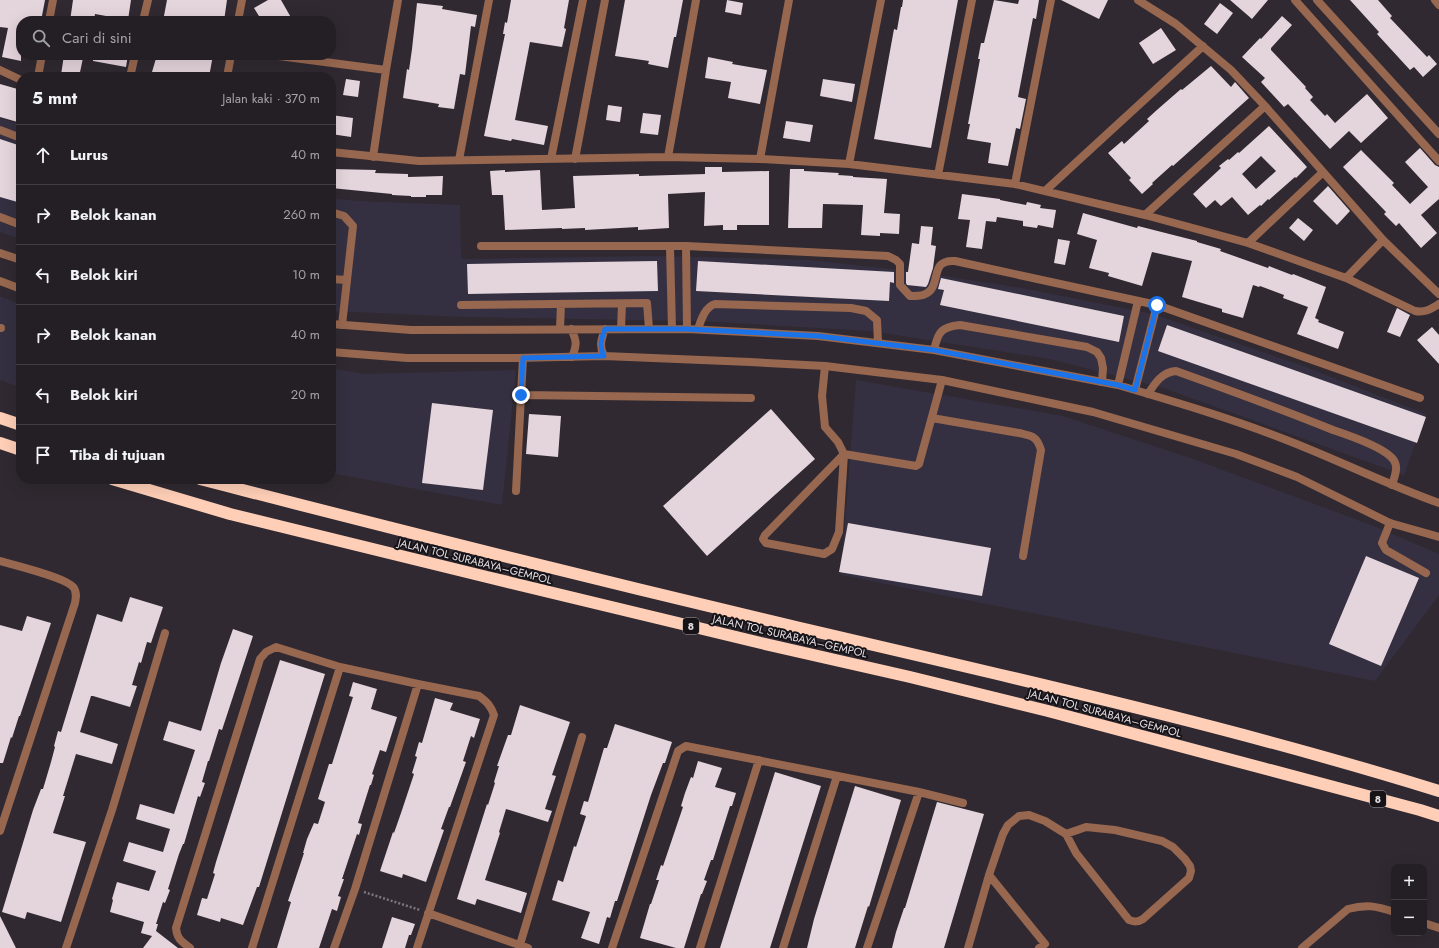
<!DOCTYPE html>
<html lang="id">
<meta charset="utf-8">
<style>
:root{--surface:#241f25;--page:#2c272d;--text:#f1f3f6;--muted:#a3a2a7;--line:#413d42}
body{margin:0;font-family:Jost,sans-serif;background:var(--page);color:var(--text)}
.controls{position:absolute;right:12px;bottom:12px;display:grid;overflow:hidden;border-radius:8px;box-shadow:0 4px 16px #0002}
.controls button{width:36px;height:36px;display:grid;place-items:center;padding:0;border:0;border-bottom:1px solid var(--line);background:var(--surface);color:var(--text);font:20px sans-serif}
.stop{position:absolute;width:12px;height:12px;margin:-9px;border:3px solid #1a73e8;border-radius:50%;background:#fff}
.stop.end{background:#1a73e8;border-color:#fff;box-shadow:0 1px 4px #0008}
.list{margin:0;padding:0;list-style:none}
h2{display:flex;justify-content:space-between;align-items:center;height:52px;margin:0;padding:0 16px;font-size:17px}
h2 small{font-size:13px;font-weight:400;color:var(--muted)}
.list li{display:grid;grid-template-columns:26px 1fr auto;gap:12px;align-items:center;box-sizing:border-box;height:60px;padding:0 16px;border-top:1px solid var(--line)}
.list b{display:block;font-size:15px;white-space:nowrap}
.list em{font-size:13px;font-style:normal;color:var(--muted)}
.icon{flex:none;width:22px;height:22px;fill:none;stroke:currentColor;stroke-width:2;stroke-linecap:round;stroke-linejoin:round}
.map{position:relative;flex:none;width:1439px;height:948px;overflow:hidden}
.search{position:absolute;background:var(--surface);box-shadow:0 4px 16px #0002;left:16px;top:16px;width:320px;height:44px;display:flex;align-items:center;gap:10px;box-sizing:border-box;padding:0 14px;border-radius:16px;color:var(--muted);font-size:15px}
.panel{position:absolute;background:var(--surface);box-shadow:0 4px 16px #0002;left:16px;top:72px;width:320px;height:412px;border-radius:16px}
.map>svg:first-child{display:block}
.commercial{fill:#343041}
.building{fill:#e4d4db;fill-rule:evenodd}
.lines{fill:none;stroke-linecap:round;stroke-linejoin:round}
.path{stroke:#7d777e;stroke-width:2.5;stroke-dasharray:2 2;stroke-linecap:butt}
.service{stroke:#97674f;stroke-width:8}
.minor{stroke:#97674f;stroke-width:8}
.motorway{stroke:#feceb6;stroke-width:12}
.route{stroke:#1a73e8;stroke-width:5}
.labels{text-anchor:middle;stroke-width:4;stroke-linejoin:round;paint-order:stroke}
.shield{fill:#161317;stroke:#a6a1a6;stroke-width:1}
.shield-label{font-size:10px;font-weight:bold;fill:#e3dee4}
.street-label{font-size:11px;fill:#e3dee4;stroke:#161317}
</style>
<div class="map">
<svg width="1439" height="948" viewBox="0 0 1439 948">
<rect width="100%" height="100%" fill="#302931"/>
<!-- commercial -->
<path class="commercial" d="M0,118L21,125V239L0,232Z
M331,198L356,201L460,205L461,259L653,256L810,260L918,272L1022,288L1153,314L1303,366L1426,414L1404,475L1163,388L1050,359L870,331L698,321L465,317L331,311Z
M0,296L21,305V388L0,380Z
M331,368L364,374L516,370L502,505L331,473Z
M856,380L1063,416L1193,459L1374,526L1439,554V595L1375,681L841,575Z"/>
<!-- building -->
<path class="building" d="M0,0H45L41,21H21V61L2,57L8,28L0,27Z
M73,0H131L128,20L95,14L94,21H70Z
M167,0H227L224,21H163Z
M268,0H281L293,21H262L254,8Z
M511,0H569L564,28L566,29L562,47L530,42L515,120L548,126L544,145L512,139L511,141L484,136L505,34H503L505,22L507,23Z
M625,0H683L676,37H674L668,68L648,64L649,61L615,56Z
M727,0L743,3L741,15L725,12Z
M903,0H958L931,148L874,139L894,29L897,30L901,7H902Z
M994,0L1018,4L1019,0H1039L1036,19L1033,18L1018,97L1026,99L1020,129L1016,128L1008,166L988,163L991,143L967,139L970,124H968L980,59H978L981,43H984Z
M1061,0H1108L1099,19Z
M1230,0H1268L1252,19Z
M1350,0H1378L1392,16L1390,18L1427,57L1429,55L1437,64L1423,77L1414,67L1410,70L1377,34L1379,32Z
M417,3L443,6L442,9L477,15L475,27L471,26L465,75L460,74L454,109L438,107L439,104L403,98L407,69L409,70L412,49Z
M1220,3L1233,13L1217,34L1204,24Z
M1282,16L1292,25L1271,48V50L1306,87L1305,88L1313,97L1310,100L1325,116L1327,114L1335,123L1367,94L1388,118L1361,143L1349,131L1330,149L1288,104L1284,107L1261,82L1265,78L1242,57L1260,38L1261,39Z
M1161,28L1176,50L1153,64L1139,43Z
M64,55L83,58L79,77L61,75Z
M93,55H128L126,67L93,61Z
M157,55H213L209,77H155L156,73L152,72Z
M708,57L733,62L732,64L767,70L760,104L728,98L731,82L705,78Z
M1211,66L1231,87L1235,82L1249,98L1173,166L1172,165L1152,183L1153,184L1142,194L1129,180L1131,178L1108,153L1122,141L1124,144L1149,121L1147,119L1158,109L1181,89L1182,90Z
M346,79L360,81L358,97L343,95Z
M823,79L855,84L852,102L820,96Z
M0,84L21,90V123L0,117Z
M608,105L622,107L620,122L606,120Z
M643,113L661,115L658,135L640,133Z
M331,115L353,118L351,137L331,134Z
M786,121L813,125L810,142L783,138Z
M1269,126L1307,167L1296,178L1295,177L1269,200L1268,199L1261,206L1260,205L1248,215L1232,197L1221,206L1215,200L1206,208L1193,194L1221,168L1219,166L1228,159L1229,160L1238,152L1239,153ZM1261,156L1276,171L1256,189L1242,174Z
M0,139L21,146V203L0,197Z
M1420,148L1435,165L1439,167V199L1421,215L1437,233L1421,248L1399,223L1396,226L1384,214L1386,212L1343,167L1361,150L1394,183L1392,185L1410,204L1428,187L1405,162Z
M705,167H722V172L769,171V225H737V230H723V225L704,226L705,192L668,194L669,228L638,230V227L585,230V228L562,229V228L505,230L503,195H492L490,171L505,170V172L540,170L542,210L575,208L573,176L639,174V176L705,174Z
M331,169L376,170L375,173L408,174V177L443,176L442,195H426V197H411V196L392,195V194L331,188Z
M790,169H804V171L839,173L838,175L853,176V177L887,179L884,213L900,214L899,234L880,233V236L861,235L863,205L823,204L822,228H788Z
M1328,186L1350,211L1337,225L1313,201Z
M962,194L1000,199V200L1026,205L1027,202L1041,205L1040,208L1056,210L1053,228L1038,225L1037,228L1023,226V221L997,217L996,222L986,221L982,249L966,247L970,220L958,219Z
M1083,213L1137,228L1138,226L1197,241V242L1221,249L1220,251L1268,268L1269,266L1292,275L1293,274L1326,287L1315,318L1319,320L1318,322L1344,332L1338,349L1297,334L1308,307L1283,298L1284,295L1260,286L1259,287L1253,285L1243,318L1222,312V309L1182,297L1192,261L1152,252L1142,286L1108,276L1109,273L1089,268L1097,240L1077,234Z
M1298,218L1313,230L1304,241L1289,228Z
M921,226L933,227L931,245L936,246L933,268L928,284L926,287L907,285L906,283V272H908L912,243L919,244Z
M1058,239L1070,241L1065,265L1054,263Z
M657,261L658,291L468,294L467,264Z
M698,261L894,272V283L890,282L889,301L696,291Z
M941,278L1124,316L1119,342L940,305L944,290L938,289Z
M1397,308L1410,315L1400,337L1387,332Z
M1167,325L1426,417L1417,443L1158,351Z
M1432,327L1439,335V364L1417,340Z
M432,403L493,410L483,490L422,483Z
M771,409L815,459L707,556L663,506Z
M529,414L561,416L558,457L526,454Z
M848,523L991,548L982,596L839,572Z
M1366,556L1419,578L1381,666L1329,644Z
M130,597L163,607L151,643L147,642L141,663L139,662L132,685L137,686L130,707L93,696H91L80,732L118,744L112,764L76,754L63,796H65L53,833L86,842L61,922L27,912L25,919L2,912L33,810L41,789H43L51,762L55,747L54,746L58,731L61,732L97,614L122,622Z
M27,616L51,623L20,716H19L12,738L11,737L3,763H0V625L22,631Z
M233,629L253,636L222,730L219,729L209,761H208L202,782L205,783L200,797L198,796L184,844H183L179,854L168,889L170,890L165,903L163,902L156,924H158L156,931L178,948H143L152,936L141,933L144,922L110,912L113,900L112,899L117,882L149,891L156,871L123,861L129,842L163,852L170,829L136,819L140,804L174,814L195,750L163,740L169,721L201,731L221,663Z
M280,660L325,674L259,887H257L243,925L221,918L220,922L197,915L202,898L207,899L215,874L213,873L216,862Z
M353,682L377,689L371,709L397,717L386,752L380,750L372,774L374,775L371,785H370L358,823L362,824L359,835L357,834L342,879H344L338,896L341,897L337,911L332,909L319,948H277L291,902L288,901L304,853H303L307,839L314,823L318,824L325,802L318,799L329,764H332L353,697L349,696Z
M435,698L453,703L450,710L480,719L474,738L471,736L463,761L466,762L450,807H449L441,829L444,830L426,882L403,874L402,878L380,871L393,832L394,833L401,813L414,774L412,773L417,757L415,756L419,742L422,743Z
M520,705L570,722L552,775L556,776L545,809L552,811L548,822L506,809L499,832L500,833L485,880L527,893L521,913L477,899L475,905L457,899L487,804L488,805L495,783L494,782L499,766H497L508,735H511Z
M615,724L672,742L665,763H663L651,795L617,901H615L610,918L607,917L599,944L581,938L590,912L552,900L558,880L563,882L574,846L576,847L586,816L580,814L584,801L588,802L604,748H607Z
M698,761L722,768L715,787L736,793L732,806H730L713,860H711L704,880L707,881L702,894H701L684,948H676L640,938L650,904H651L659,880H656L661,865L663,866L683,807L681,806L685,793L691,777L693,778Z
M775,772L821,786L770,948H720Z
M855,786L901,800L869,907L868,906L855,948H807L814,919Z
M937,802L984,814L944,948H892L896,932L904,908H905Z
M0,916L16,948H0Z
M392,917L415,924L411,935H409L405,948H382Z"/>
<g class="lines">
<!-- path -->
<path class="path" d="M364,892L420,910"/>
<!-- service -->
<path class="service" d="M0,130L21,138
M331,212L344,216L353,226L342,325
M0,217L21,225
M331,279L347,280
M461,305L647,303L649,329
M0,328H1
M560,329L561,304
M621,329L622,304
M698,329C701,320 705,307 715,304L851,308L866,311L877,320L878,343
M934,350C938,332 941,327 960,325L1087,347L1097,352L1101,358L1103,368L1102,382
M825,366L822,396L825,427L838,442L844,454L839,532L832,549L824,554L766,543L763,539L765,535L844,454L916,466L919,464L942,380
M1148,394C1155,383 1162,372 1176,371C1229,390 1281,409 1333,430C1348,435 1380,446 1391,457C1400,465 1395,475 1392,485
M521,395L751,398
M932,418L1019,433C1032,436 1037,436 1041,450L1023,556
M516,491L523,358
M1390,523L1382,543L1386,550L1426,573"/>
<!-- minor -->
<path class="minor" d="M1138,0L1176,24L1231,70L1265,106L1383,240L1439,294
M1295,0L1439,161
M1317,0L1439,134
M1435,0L1439,5
M49,21L53,0
M143,21L148,0
M238,21L242,0
M271,55L386,70
M0,70L21,80
M38,77L42,55
M130,77L135,55
M227,77L231,55
M331,152L419,161L668,157L760,159L849,164L1015,184L1145,215L1248,243L1346,278L1415,311C1425,313 1431,309 1439,304
M373,157L386,70L398,0
M668,157L696,0
M551,159L583,0
M575,159L605,0
M760,159L789,0
M459,160L489,0
M849,164L881,0
M938,175L972,0
M1015,184L1051,0
M1045,191L1203,46
M1145,215L1265,106
M1248,243L1322,173
M481,246H686L888,256L896,260L900,264V285L910,296C914,296 920,296 923,295C944,288 927,259 955,261L1157,305L1420,398
M686,246L687,329
M670,247L672,329
M0,253L21,260
M1346,278L1383,240
M0,281L21,289
M331,324L411,330L687,329L818,336L934,350L1118,385C1179,403 1240,421 1299,445C1346,464 1391,486 1439,503
M571,329C577,341 577,345 572,357
M331,352L407,358H517L604,356L750,362L825,366L942,380L1093,412L1236,454L1297,477L1390,523L1439,537
M604,356C599,346 601,340 605,329
M1118,385L1138,301
M1135,390L1157,305
M0,561C14,565 68,578 74,588C77,593 76,597 75,603L0,831
M989,875L1045,944L1039,948
M428,913L528,948
M1424,923L1439,928
M66,948L112,810L165,633
M190,948C181,941 177,939 176,928L260,659L266,652L276,647L340,667L418,684L479,696C487,702 491,706 494,715L417,948
M252,948L340,667
M334,948L355,889L418,684
M519,948L582,737
M612,948L676,757L678,751L686,746L919,792L963,803
M700,948L759,760
M783,948L837,776
M867,948L919,792
M968,948L989,875L1003,834L1008,825L1019,816L1029,815L1045,821L1066,834L1076,853L1129,920C1135,922 1138,922 1143,919L1189,878L1191,871L1190,866L1185,859L1173,847L1162,841L1115,830L1086,827L1066,834
M1302,948L1348,909C1366,904 1376,906 1394,912"/>
<!-- motorway -->
<path class="motorway" d="M0,418L21,425
M0,443L21,450
M112,479L230,514L487,577L761,643L910,677L1048,711L1420,810L1439,816
M200,479C397,530 594,579 792,626C1009,677 1227,725 1439,791"/>
</g>
<g class="lines">
<!-- route -->
<path class="route" d="M521,395L523,358L604,356C599,346 601,340 605,329H687L818,336L934,350L1118,385L1135,390L1157,305"/>
</g>
<g class="labels">
<!-- shield labels -->
<g class="shield">
<rect x="683" y="618" width="16" height="16" rx="3"/>
<rect x="1370" y="791" width="16" height="16" rx="3"/>
</g>
<g class="shield-label">
<text x="691" y="630">8</text>
<text x="1378" y="803">8</text>
</g>
<!-- street labels -->
<g class="street-label">
<text transform="translate(475 561) rotate(14)" y="4">JALAN TOL SURABAYA–GEMPOL</text>
<text transform="translate(790 636) rotate(13)" y="4">JALAN TOL SURABAYA–GEMPOL</text>
<text transform="translate(1105 713) rotate(15)" y="4">JALAN TOL SURABAYA–GEMPOL</text>
</g>
</g>
</svg>
<div class="controls">
<button>+</button>
<button>−</button>
</div>
<div class="stop" style="left:1157px;top:305px"></div>
<div class="stop end" style="left:521px;top:395px"></div>
<div class="search"><svg class="icon" aria-label="search" viewBox="0 0 24 24"><circle cx="10" cy="10" r="6"/><path d="M15 15l6 6"/></svg>Cari di sini</div>
<section class="panel">
<h2>5 mnt<small>Jalan kaki · 370 m</small></h2>
<ul class="list">
<li><svg class="icon" aria-label="ahead" viewBox="0 0 24 24"><path d="M12 20V5M6 11l6-6 6 6"/></svg><div><b>Lurus</b></div><em>40 m</em></li>
<li><svg class="icon" aria-label="right" viewBox="0 0 24 24"><path d="M7 20v-9h11M14 6l5 5-5 5"/></svg><div><b>Belok kanan</b></div><em>260 m</em></li>
<li><svg class="icon" aria-label="left" viewBox="0 0 24 24"><path d="M17 20v-9H6M10 6l-5 5 5 5"/></svg><div><b>Belok kiri</b></div><em>10 m</em></li>
<li><svg class="icon" aria-label="right" viewBox="0 0 24 24"><path d="M7 20v-9h11M14 6l5 5-5 5"/></svg><div><b>Belok kanan</b></div><em>40 m</em></li>
<li><svg class="icon" aria-label="left" viewBox="0 0 24 24"><path d="M17 20v-9H6M10 6l-5 5 5 5"/></svg><div><b>Belok kiri</b></div><em>20 m</em></li>
<li><svg class="icon" aria-label="arrive" viewBox="0 0 24 24"><path d="M6 21V4h12l-3 4 3 4H6"/></svg><div><b>Tiba di tujuan</b></div></li>
</ul>
</section>
</div>
